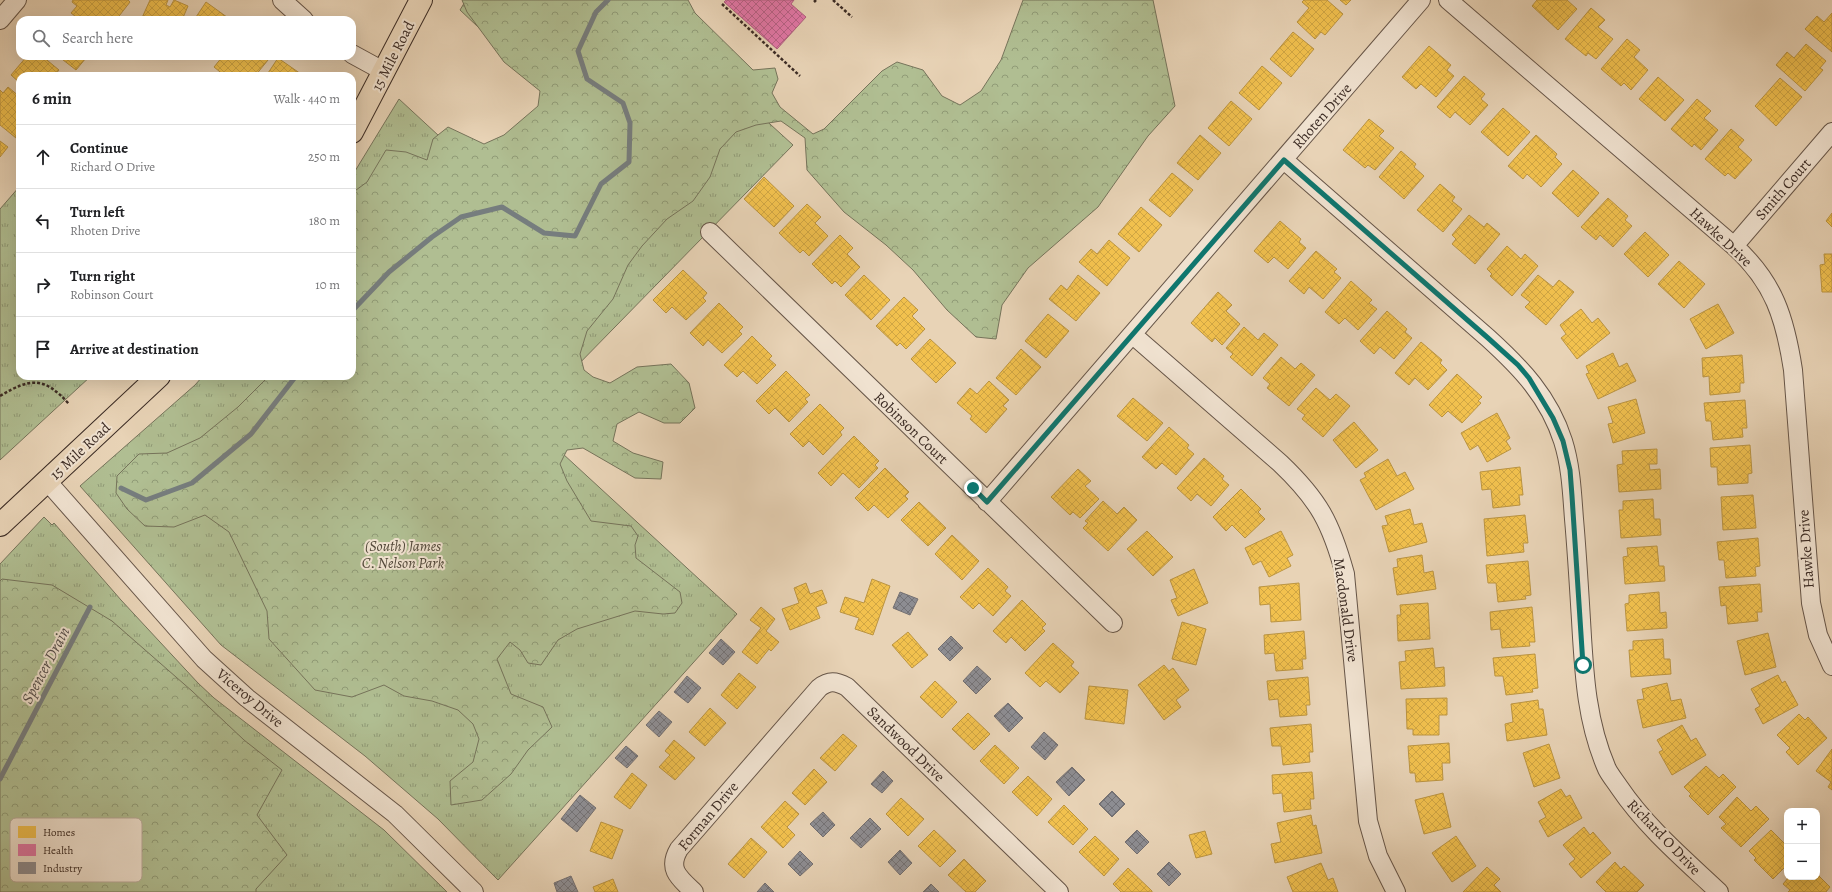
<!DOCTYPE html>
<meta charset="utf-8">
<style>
:root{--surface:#fff;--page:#f2f2f2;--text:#202124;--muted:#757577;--line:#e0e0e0}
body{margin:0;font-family:Alegreya,serif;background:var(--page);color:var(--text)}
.controls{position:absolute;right:12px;bottom:12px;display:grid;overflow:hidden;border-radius:8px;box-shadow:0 4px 16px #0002}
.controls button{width:36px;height:36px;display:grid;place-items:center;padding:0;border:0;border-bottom:1px solid var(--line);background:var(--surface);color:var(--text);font:20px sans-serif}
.stop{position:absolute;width:12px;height:12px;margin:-9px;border:3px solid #0f766e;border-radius:50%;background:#fff}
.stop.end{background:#0f766e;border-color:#fff;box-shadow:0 1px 4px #0008}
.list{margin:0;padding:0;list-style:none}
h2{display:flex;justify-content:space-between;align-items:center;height:52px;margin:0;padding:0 16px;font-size:17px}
h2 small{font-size:13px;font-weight:400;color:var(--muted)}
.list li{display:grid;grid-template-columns:26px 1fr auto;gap:12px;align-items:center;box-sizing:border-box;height:64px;padding:0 16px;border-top:1px solid var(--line)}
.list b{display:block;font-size:15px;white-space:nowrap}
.list p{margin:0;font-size:13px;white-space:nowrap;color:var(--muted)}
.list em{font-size:13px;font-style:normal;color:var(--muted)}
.icon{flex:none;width:22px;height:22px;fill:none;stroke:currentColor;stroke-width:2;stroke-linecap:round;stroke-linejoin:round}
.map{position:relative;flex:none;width:1832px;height:892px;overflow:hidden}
.search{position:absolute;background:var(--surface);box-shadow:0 4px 16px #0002;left:16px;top:16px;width:340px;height:44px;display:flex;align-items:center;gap:10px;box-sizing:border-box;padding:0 14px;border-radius:12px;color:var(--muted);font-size:15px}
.panel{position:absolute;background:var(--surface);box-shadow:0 4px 16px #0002;left:16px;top:72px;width:340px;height:308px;border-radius:12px}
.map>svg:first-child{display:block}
.grass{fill:url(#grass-tufts);stroke:#76745b}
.forest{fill:url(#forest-crowns);stroke:#76745b}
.homes{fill:url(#homes-cross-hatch);stroke:#bb9441}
.health{fill:url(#health-cross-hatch);stroke:#b16080}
.industry{fill:url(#industry-cross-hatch);stroke:#747071}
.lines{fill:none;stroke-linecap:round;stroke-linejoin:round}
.stream{stroke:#767d7e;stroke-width:5}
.minor-casing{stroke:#665548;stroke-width:20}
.major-casing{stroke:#3b2b24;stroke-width:24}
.path{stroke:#3b2b24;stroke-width:2.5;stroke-dasharray:3 2;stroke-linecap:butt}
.minor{stroke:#f0e2d0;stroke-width:18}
.major{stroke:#e8d3b6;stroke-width:22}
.route{stroke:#0f766e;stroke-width:5}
.labels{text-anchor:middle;stroke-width:4;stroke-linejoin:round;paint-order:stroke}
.street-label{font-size:15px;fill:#3b2b24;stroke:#f0e2d0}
.park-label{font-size:15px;font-style:italic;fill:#52483a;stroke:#f0e2d0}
.water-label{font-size:16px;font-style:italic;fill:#544d4a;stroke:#f0e2d0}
.key{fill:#f0e2d0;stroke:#baab9c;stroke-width:1}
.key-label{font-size:11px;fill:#3b2b24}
</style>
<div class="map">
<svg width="1832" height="892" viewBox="0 0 1832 892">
<defs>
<pattern id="grass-tufts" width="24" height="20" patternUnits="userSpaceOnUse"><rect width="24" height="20" fill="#b0be92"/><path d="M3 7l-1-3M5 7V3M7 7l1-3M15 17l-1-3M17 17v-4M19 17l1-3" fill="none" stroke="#909b77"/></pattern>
<pattern id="forest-crowns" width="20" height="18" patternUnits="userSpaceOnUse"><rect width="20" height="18" fill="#b0be92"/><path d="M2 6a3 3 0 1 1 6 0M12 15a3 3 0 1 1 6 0" fill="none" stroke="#909b77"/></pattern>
<pattern id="homes-cross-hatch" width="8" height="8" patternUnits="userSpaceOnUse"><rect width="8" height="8" fill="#f2c14e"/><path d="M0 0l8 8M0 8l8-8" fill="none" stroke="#d0a644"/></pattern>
<pattern id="health-cross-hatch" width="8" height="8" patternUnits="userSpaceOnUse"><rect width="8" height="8" fill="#e377a8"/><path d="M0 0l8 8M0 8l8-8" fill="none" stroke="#b96289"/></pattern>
<pattern id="industry-cross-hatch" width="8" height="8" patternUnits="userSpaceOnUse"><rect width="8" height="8" fill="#8d8d92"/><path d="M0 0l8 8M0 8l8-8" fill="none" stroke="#747377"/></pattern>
</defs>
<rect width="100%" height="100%" fill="#e8d3b6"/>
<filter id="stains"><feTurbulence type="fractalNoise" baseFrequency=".005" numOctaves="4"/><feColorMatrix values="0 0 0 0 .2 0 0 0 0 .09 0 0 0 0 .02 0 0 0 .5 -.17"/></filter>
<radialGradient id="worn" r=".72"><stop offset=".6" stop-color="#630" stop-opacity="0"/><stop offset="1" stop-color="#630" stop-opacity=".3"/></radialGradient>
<!-- grass -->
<path class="grass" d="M466,0H634L793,145L525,419L737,614L498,880L438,819L365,756L221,645L80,486L195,385L203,376H352V176L399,99L544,233L612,153L460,10Z
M20,186V376H91L0,460V209Z
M44,517L52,525L54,523L121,600L198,683L214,698L384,830L447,892H0V564Z"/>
<!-- forest -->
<path class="forest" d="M462,0H688L695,13L753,70L775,68L778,79L772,93L780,107L813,134L824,129L882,71L897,62L923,70L942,96L960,105L981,91L1001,60L1023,0H1153L1175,106L1148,136L1098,207L1028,268L1002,305L996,339L976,337L947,310L913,270L886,245L844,212L807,170L805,138L781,121L756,125L736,132L720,149L710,177L693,201L667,219L642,246L628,265L613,299L587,331L580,354L584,370L593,377L610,383L637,367L671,364L689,383L695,408L680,423H664L639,412L617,424L613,441L633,453L663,462L661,479L635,478L583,448L567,450L560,464L567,481L591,521L631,526L638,536L635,545L636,558L680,592L682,603L675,613L663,614L635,611L577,629L558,640L541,665L528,663L520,650L510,642L497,659L511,694L543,707L552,727L528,750L511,774L482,800L451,805L450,781L473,762L479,739L473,724L458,710L432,701L404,696L384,685L352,697L315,690L269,639L267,611L229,532L205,515L174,527L145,526L127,509L116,493L117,476L139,454L167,453L200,438L238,407L269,376H352V193L367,182L386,150L406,152L427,160L433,139L448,127L484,144L504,135L538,106L540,91L504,62L467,12Z
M2,579L52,585L112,621L192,691L244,740L282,770L257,815L287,855L256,889V892H0V581Z"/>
<!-- homes -->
<path class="homes" d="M73,0H128L130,2L116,20H109L105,17L103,20H80L71,13L77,6L72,2Z
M150,0H168L166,5L170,7L174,0L188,6L182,20H141Z
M1304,0H1327L1343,14L1325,35L1321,32L1315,39L1297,22L1309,8L1302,2Z
M1340,0H1351L1346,5Z
M1537,0H1567L1577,9L1558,30L1532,6Z
M206,2L231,20H194Z
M1591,8L1605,20L1598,27L1613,39L1596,59L1588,53L1586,56L1565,39Z
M1832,13V52L1805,29L1817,16L1824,22Z
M1293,32L1314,49L1291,77L1270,59Z
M1627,39L1640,50L1634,57L1648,70L1631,90L1624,83L1621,86L1601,69Z
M1806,44L1826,61L1820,68L1823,70L1805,91L1776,65L1787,52L1794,58Z
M1429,46L1451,65L1447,70L1454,76L1436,97L1421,84L1416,89L1402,77Z
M27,56L33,59L35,56H42L59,70L54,76H20V83L11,75Z
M58,56H85L86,58L76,70Z
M223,56H263L268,60L255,76H239L234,72L231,76H225L214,67Z
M278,58L301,74L300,76H266Z
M1262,66L1282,83L1259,110L1239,93Z
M1464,76L1485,94L1481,99L1488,105L1470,125L1455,112L1450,118L1437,107Z
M1658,77L1684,100L1665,121L1639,99Z
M1780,78L1802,97L1776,126L1755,106Z
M8,87L20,97V114L17,118L20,120V134L16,138L0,125V90L3,93Z
M1697,99L1711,111L1704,118L1718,130L1701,150L1694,144L1692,147L1671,129Z
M1231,101L1252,119L1229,146L1208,128Z
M1503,108L1530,132L1508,156L1481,132Z
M1369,119L1384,131L1379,136L1394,148L1375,170L1368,165L1365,168L1343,150Z
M1731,129L1744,140L1738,147L1752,160L1735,179L1728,173L1725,176L1705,159Z
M1200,135L1221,153L1198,180L1177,163Z
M1536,135L1557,154L1555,157L1562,164L1541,187L1527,174L1523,179L1508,166Z
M0,141L8,147L0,157Z
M1401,151L1416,164L1414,167L1424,176L1404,199L1379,177Z
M1573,170L1599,193L1578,217L1552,193Z
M1172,173L1193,190L1170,217L1149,200Z
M764,177L794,206L774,227L744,199Z
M1440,184L1455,197L1452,201L1462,209L1443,232L1417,210Z
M1608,198L1628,216L1625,220L1632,226L1613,247L1600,235L1596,240L1581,227Z
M807,204L821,217L815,223L828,236L809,256L803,250L800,253L779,233Z
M1141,207L1162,225L1139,252L1118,234Z
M1832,213V227L1826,221Z
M1469,215L1484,227L1487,223L1500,234L1475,264L1452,244L1456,239L1452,235Z
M1280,221L1301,239L1299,242L1306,248L1288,269L1274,257L1268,263L1254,251Z
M1645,232L1669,255L1648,277L1624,254Z
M840,235L853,248L847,254L860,267L841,287L835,281L832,284L812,264Z
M1109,240L1130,258L1107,286L1079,262L1091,249L1097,254Z
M1507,246L1521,259L1525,254L1538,266L1512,296L1490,276L1492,274L1487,269Z
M1316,251L1337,269L1334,272L1341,278L1323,299L1309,287L1304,294L1289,281Z
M1824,254H1832V292H1822L1820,265L1825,264Z
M1679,261L1705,284L1684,308L1658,284Z
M683,270L707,293L703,298L706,301L686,320L672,307L666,313L653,300Z
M864,275L890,300L871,320L845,295Z
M1078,275L1100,293L1076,321L1049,299L1061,285L1067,290Z
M1538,275L1553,287L1559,280L1574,292L1546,325L1525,307L1530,302L1521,295Z
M1351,281L1372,300L1369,303L1377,309L1358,330L1345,318L1339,324L1325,312Z
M1218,292L1232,305L1226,311L1240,324L1222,345L1215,338L1212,342L1191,323Z
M904,297L918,310L912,316L925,329L906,349L900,343L897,346L876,326Z
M719,303L743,327L739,331L742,334L722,353L708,340L703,346L690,333Z
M1718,304L1734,333L1706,349L1690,319Z
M1581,309L1592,323L1598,318L1610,333L1577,359L1561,338L1566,334L1560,325Z
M1387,311L1407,329L1405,332L1412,338L1394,359L1380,347L1374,354L1360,341Z
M1048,314L1069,331L1046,358L1025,341Z
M1244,327L1258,340L1264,333L1278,345L1252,376L1230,357L1233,354L1226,348Z
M752,336L772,356L769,359L776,365L757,384L743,371L737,377L724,365Z
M930,339L956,363L936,383L911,359Z
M1421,342L1442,360L1440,363L1447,370L1428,390L1415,378L1409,385L1395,373Z
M1021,349L1041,367L1016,395L996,378Z
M1613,353L1619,367L1627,363L1636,381L1598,399L1586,374L1589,373L1586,366Z
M1742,355L1744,383H1740V392L1710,395L1709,376L1703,377L1702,358Z
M1281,357L1295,369L1301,363L1315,375L1289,406L1267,388L1270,384L1263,378Z
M786,371L810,395L805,399L808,402L789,422L775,408L769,414L756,401Z
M1457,374L1482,397L1478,401L1481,403L1462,423L1448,411L1442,417L1429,405Z
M989,381L1009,400L1003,406L1007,409L986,433L970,419L972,416L957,403L970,388L977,394Z
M1316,388L1330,400L1336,394L1350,406L1323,437L1302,419L1305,415L1297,409Z
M1133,398L1163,423L1147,441L1117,416Z
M1636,399L1645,433L1613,443L1608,424L1613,423L1608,407Z
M1745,400L1747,428H1742L1743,437L1713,440L1711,421H1706L1704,403Z
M820,404L844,428L840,432L842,435L823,455L809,441L803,447L790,434Z
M1497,413L1510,438L1506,441L1511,449L1487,462L1478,445L1470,450L1461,433Z
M1354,422L1378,450L1356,468L1333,440Z
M1169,427L1189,445L1187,448L1194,454L1176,475L1162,463L1156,469L1142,457Z
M854,436L879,461L875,465L878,468L859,488L843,473L831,486L818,473Z
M1750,445L1752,473L1748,474V483L1718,485L1717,467H1711L1710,448Z
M1657,449V464H1649L1650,470L1660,469L1661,489L1619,492L1617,465L1623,464L1622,451Z
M1204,458L1224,476L1222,479L1229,485L1211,506L1197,494L1191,501L1177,488Z
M1388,459L1397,476L1405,472L1414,489L1376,510L1360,480L1366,477L1364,473Z
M1520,467L1523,495H1519L1520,505L1493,508L1491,489L1482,490L1480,472Z
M885,468L909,492L905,496L908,499L888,518L874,505L868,511L855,498Z
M1078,469L1091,481L1085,486L1099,499L1080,518L1073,512L1070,515L1051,497Z
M1241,489L1261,509L1258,512L1265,519L1245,538L1232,525L1226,531L1213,517Z
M1753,495L1756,528L1723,530L1721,497Z
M1653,499L1654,519H1660L1661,535L1621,538L1619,510H1623V501Z
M1103,501L1117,514L1124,507L1137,520L1108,551L1083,528L1088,523L1085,521Z
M919,502L946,528L928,546L901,520Z
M1410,509L1414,525L1422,523L1427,542L1389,552L1382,526L1388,525L1385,516Z
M1525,515L1528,543H1523L1524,552L1487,556L1484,519Z
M1147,531L1173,557L1153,576L1127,549Z
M1281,531L1293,555L1287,558L1291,566L1269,577L1261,561L1253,565L1245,548Z
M952,535L979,561L962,580L935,554Z
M1758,538L1760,566L1755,567L1756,576L1726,578L1724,560H1719L1717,542Z
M1657,546L1659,566H1664L1665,581L1625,584L1623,557L1628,556L1627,548Z
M1422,555L1424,573L1433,571L1436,589L1397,595L1393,568L1398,567L1397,559Z
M1528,561L1531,595L1525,596L1526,599L1498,602L1496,583H1488L1486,565Z
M988,568L1008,587L1005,591L1011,596L993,616L979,603L973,609L960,597Z
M1194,569L1208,603L1178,616L1171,600L1177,598L1170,580Z
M872,579L890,586L873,635L855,629L859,618L840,612L845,597L864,603Z
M806,583L810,594L822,590L827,603L816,607L820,618L790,630L782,609L799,603L794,588Z
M1299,583L1301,620L1271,622L1270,604L1260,605L1259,587Z
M1760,584L1762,612H1757L1758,621L1728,624L1726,605L1721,606L1719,587Z
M1659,592L1660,613L1666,612L1667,628L1627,631L1625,604L1629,603V595Z
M1022,600L1046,624L1042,628L1045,631L1025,651L1011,637L1006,643L993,631Z
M1428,603L1430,639L1398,641L1397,615H1401L1400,605Z
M761,607L775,619L766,631L779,642L771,651L769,649L757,664L742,652L761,628L750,620Z
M1532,607L1535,642H1529L1530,646L1502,648L1500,629L1491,630L1490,612Z
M1182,622L1206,629L1196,665L1172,659Z
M1304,631L1306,659H1302L1303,669L1276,671L1274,653L1265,654L1264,635Z
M908,632L928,655L912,668L892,645Z
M1768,633L1776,667L1745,675L1737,641Z
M1663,639L1664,659H1670L1671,674L1631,677L1629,650H1633V641Z
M1053,643L1074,662L1071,666L1079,673L1060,693L1046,681L1040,687L1025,673Z
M1433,648L1435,668L1444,667L1445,686L1401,689L1399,662L1406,661L1405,651Z
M1535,654L1538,688L1532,689L1533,692L1506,695L1503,676H1495L1493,658Z
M1164,665L1169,671L1173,668L1189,690L1176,700L1181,707L1164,720L1138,685Z
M739,673L756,687L737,709L721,695Z
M1778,675L1782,683L1785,681L1798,705L1763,724L1755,709L1760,706L1751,689Z
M1308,677L1310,705H1306L1307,715L1280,717L1278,699L1269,700L1267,681Z
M935,681L957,702L942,718L920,697Z
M1667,683L1671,701L1681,699L1686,718L1643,728L1637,700L1644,699L1642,689Z
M1089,686L1128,690L1124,724L1085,719Z
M1447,698V715H1439V735H1413V729H1407L1406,699Z
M1538,700L1539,709H1543L1547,735L1507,741L1505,724L1513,722L1511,704Z
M710,708L726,723L705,746L689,732Z
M968,713L990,734L974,750L952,729Z
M1799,714L1805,720L1808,717L1827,738L1798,765L1786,752L1790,748L1777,735Z
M1311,724L1313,752H1309L1310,762L1283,765L1281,746H1272L1270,728Z
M1682,725L1691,741L1696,738L1706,755L1672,775L1659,752L1663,750L1657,740Z
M843,734L857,746L835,771L820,758Z
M674,740L695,758L675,780L659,767L670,755L665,751Z
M1449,743L1450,763H1442L1443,780L1416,782L1415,773H1410L1408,746Z
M1549,744L1560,778L1534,787L1523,753Z
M995,745L1019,768L1004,784L980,761Z
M1832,749V790L1828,787L1831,782L1816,771Z
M1706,766L1719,778L1723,774L1736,787L1708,815L1689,796L1691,794L1684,787Z
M814,769L827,782L805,805L792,793Z
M1312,772L1314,799H1310L1311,809L1284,812L1282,793L1273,794L1272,775Z
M632,773L647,785L630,809L614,797Z
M1028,776L1052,799L1037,816L1012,792Z
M1561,789L1566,797L1570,795L1582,818L1548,837L1539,821L1546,817L1538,802Z
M1443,793L1451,827L1424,834L1415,800Z
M1737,797L1751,811L1756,806L1769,819L1741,847L1721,828L1726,824L1719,817Z
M901,798L924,819L908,836L886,814Z
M785,801L799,814L787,827L795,835L783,848L761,827Z
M1064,805L1088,829L1073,845L1048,822Z
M1311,815L1313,826L1316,825L1322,853L1275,863L1271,844L1281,842L1277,823Z
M601,822L623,830L612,859L590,851Z
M1584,827L1590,835L1593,832L1611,853L1581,878L1569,864L1575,859L1563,845Z
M934,830L956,851L940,867L918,846Z
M1771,830L1787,846V865L1773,879L1754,860L1756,858L1749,851Z
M1205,831L1212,854L1196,858L1189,835Z
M1095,836L1119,859L1104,876L1079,852Z
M1456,836L1476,866L1452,882L1432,853Z
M751,838L767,852L744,878L728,864Z
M964,859L986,881L975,892H966L948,875Z
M1615,862L1621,869L1624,866L1644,885L1637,892H1606L1596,882Z
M1321,863L1328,880L1333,878L1338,892H1293L1287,877Z
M1487,867L1500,879L1494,885L1501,892H1463Z
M1128,868L1152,891V892H1121L1113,884Z
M1817,874L1830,887L1826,892H1788L1790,890L1783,884L1789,877H1817Z
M613,879L618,892H595L593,887Z"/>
<!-- health -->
<path class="health" d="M726,0H794L791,4L806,17L777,49L724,2Z"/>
<!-- industry -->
<path class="industry" d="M900,592L918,599L910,615L893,608Z
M951,636L963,648L950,661L938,649Z
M721,639L735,652L723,665L709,653Z
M977,666L991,679L976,694L963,681Z
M687,676L701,688L688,703L674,692Z
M1008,703L1023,718L1009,732L994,716Z
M659,711L672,722L659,737L646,725Z
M1044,732L1058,745L1045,760L1031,747Z
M626,746L638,756L627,768L615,758Z
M1072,767L1085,780L1069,796L1056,782Z
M883,771L893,781L882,793L871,784Z
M1112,791L1125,804L1112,817L1099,804Z
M580,795L596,808L577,832L561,819Z
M823,812L835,825L823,837L810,824Z
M870,818L881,829L861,848L850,838Z
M1137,830L1149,842L1137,854L1125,842Z
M900,850L912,863L900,875L888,862Z
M800,851L813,864L800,876L788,864Z
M1169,862L1181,874L1169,886L1157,874Z
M571,876L578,892H557L554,883Z
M765,883L774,892H757Z
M931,884L939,892H923Z"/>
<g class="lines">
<!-- stream -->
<path class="stream" d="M352,311L389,272L432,237L461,217L502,207L544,233L575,236L601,184L629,162L630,123L623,103L587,79L578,51L596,12L608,0
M121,488L146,500L192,483L251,434L296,376
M0,779L90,607"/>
<!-- minor casing -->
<g class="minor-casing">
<path id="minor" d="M282,0L304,20
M1448,0L1734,246C1774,282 1785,318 1793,370L1811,603L1818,635L1832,666
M0,20L17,0
M352,54L385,72
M1284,160L1488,338C1521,368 1549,397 1563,441C1571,466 1572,493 1574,519C1577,553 1579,587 1581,620C1584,672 1586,721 1607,769C1610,775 1615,781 1619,787C1646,827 1684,859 1719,892
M710,232L1113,623
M1734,246L1832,132
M1133,335L1280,463C1319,500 1331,523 1345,574L1368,821L1378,856L1396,892
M47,481L204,659L247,698L395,814L474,892
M987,502L1421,0
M694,892C679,878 667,869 679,849L819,688C829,680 836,681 847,687L1059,892"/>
</g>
<!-- major casing -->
<g class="major-casing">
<path id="major" d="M352,132L421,0
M0,525L159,376"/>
</g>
<!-- path -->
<path class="path" d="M833,0L852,17
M814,2L816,0
M722,4L800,76
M0,396C30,378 44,376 69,404"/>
<!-- minor -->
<use href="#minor" class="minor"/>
<!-- major -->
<use href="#major" class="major"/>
</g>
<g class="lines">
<!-- route -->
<path class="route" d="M973,488L987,502L1284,160L1488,338L1518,365L1529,378L1553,418L1563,441L1570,470L1572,496L1583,665"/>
</g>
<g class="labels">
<!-- street labels -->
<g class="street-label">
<text transform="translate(393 56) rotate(-63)" y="5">15 Mile Road</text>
<text transform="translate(1322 116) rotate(-49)" y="5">Rhoten Drive</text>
<text transform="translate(1783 189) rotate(-49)" y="5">Smith Court</text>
<text transform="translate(1721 237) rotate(43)" y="5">Hawke Drive</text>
<text transform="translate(911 428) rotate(44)" y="5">Robinson Court</text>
<text transform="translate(80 451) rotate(-43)" y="5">15 Mile Road</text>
<text transform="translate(1806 549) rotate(-94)" y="5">Hawke Drive</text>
<text transform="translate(1346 610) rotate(82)" y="5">Macdonald Drive</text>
<text transform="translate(250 698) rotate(40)" y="5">Viceroy Drive</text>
<text transform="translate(906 744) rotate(44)" y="5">Sandwood Drive</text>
<text transform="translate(708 816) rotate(-50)" y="5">Forman Drive</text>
<text transform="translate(1664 837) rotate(46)" y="5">Richard O Drive</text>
</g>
<!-- park labels -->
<g class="park-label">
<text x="403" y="551">(South) James<tspan x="403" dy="17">C. Nelson Park</tspan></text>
</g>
<!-- water labels -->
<g class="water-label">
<text transform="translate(45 665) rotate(-62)" y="6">Spencer Drain</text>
</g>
</g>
<!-- legend -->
<rect x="10" y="818" width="132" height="64" rx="6" class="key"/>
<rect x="18" y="826" width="18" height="12" fill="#f2c14e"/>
<rect x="18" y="844" width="18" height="12" fill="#e377a8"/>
<rect x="18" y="862" width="18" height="12" fill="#8d8d92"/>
<g class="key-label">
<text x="43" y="836">Homes</text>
<text x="43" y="854">Health</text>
<text x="43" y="872">Industry</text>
</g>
<rect width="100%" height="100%" filter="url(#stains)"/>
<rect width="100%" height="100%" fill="url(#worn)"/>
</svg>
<div class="controls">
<button>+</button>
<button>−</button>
</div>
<div class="stop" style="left:1583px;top:665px"></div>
<div class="stop end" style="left:973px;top:488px"></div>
<div class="search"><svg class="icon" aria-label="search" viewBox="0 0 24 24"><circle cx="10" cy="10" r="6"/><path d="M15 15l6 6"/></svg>Search here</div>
<section class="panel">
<h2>6 min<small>Walk · 440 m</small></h2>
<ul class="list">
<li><svg class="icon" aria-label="ahead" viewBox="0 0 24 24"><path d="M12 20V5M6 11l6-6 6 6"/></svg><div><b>Continue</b><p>Richard O Drive</p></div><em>250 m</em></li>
<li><svg class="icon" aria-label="left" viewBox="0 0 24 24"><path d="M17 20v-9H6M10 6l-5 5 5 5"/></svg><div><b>Turn left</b><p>Rhoten Drive</p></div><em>180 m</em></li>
<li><svg class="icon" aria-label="right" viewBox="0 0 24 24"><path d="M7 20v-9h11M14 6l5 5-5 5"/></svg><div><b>Turn right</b><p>Robinson Court</p></div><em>10 m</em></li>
<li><svg class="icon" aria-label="arrive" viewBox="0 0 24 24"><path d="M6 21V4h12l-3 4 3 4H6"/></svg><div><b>Arrive at destination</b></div></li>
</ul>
</section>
</div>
